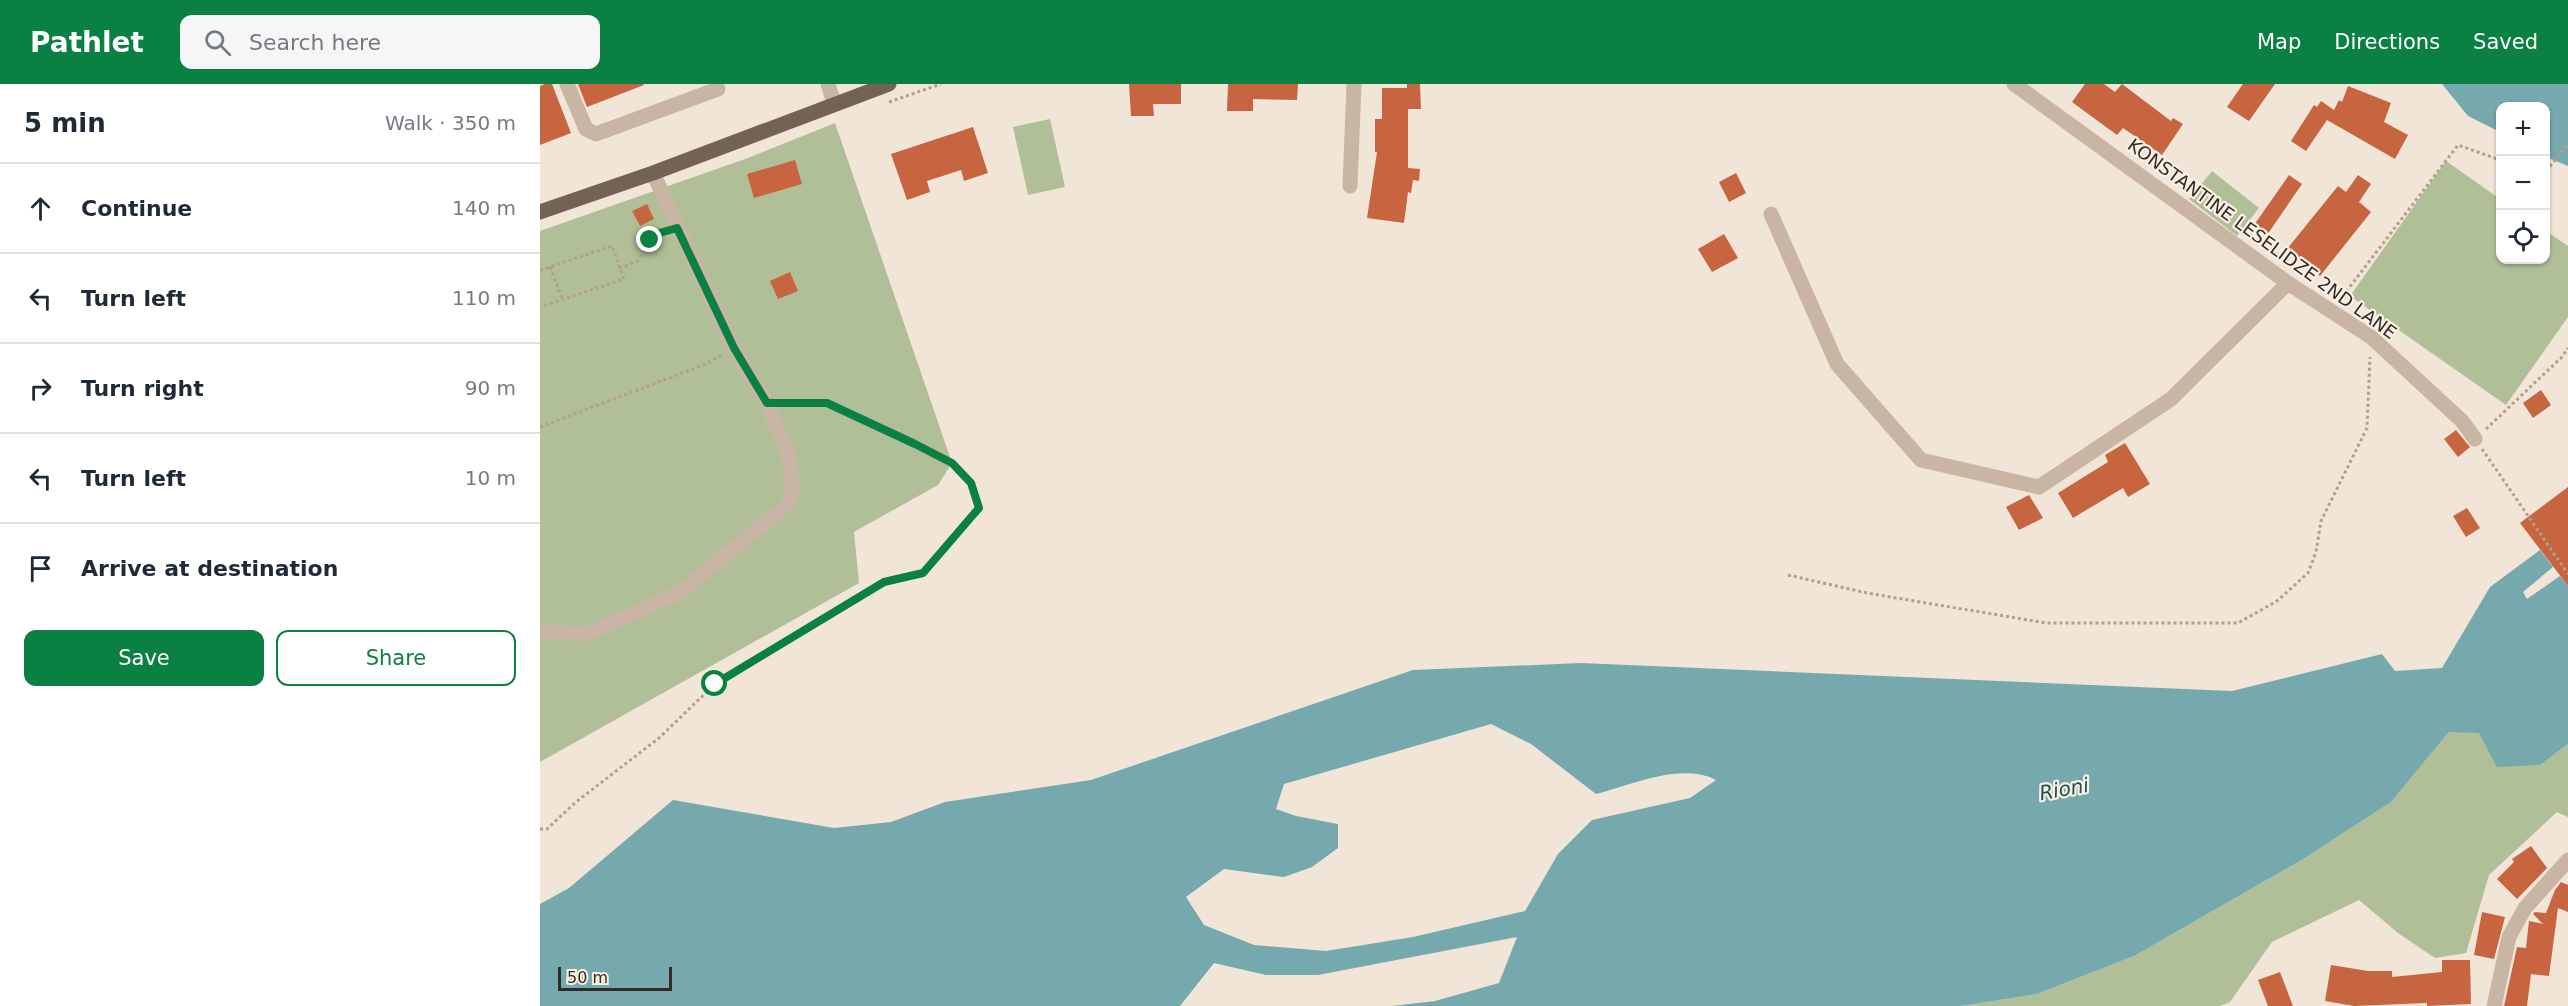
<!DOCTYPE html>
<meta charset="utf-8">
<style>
:root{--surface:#fff;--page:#f6f6f7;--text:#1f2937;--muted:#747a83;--line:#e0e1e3;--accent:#0b8043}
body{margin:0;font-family:"DejaVu Sans",sans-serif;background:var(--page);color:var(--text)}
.controls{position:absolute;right:18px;top:18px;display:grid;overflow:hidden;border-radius:12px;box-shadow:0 2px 4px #0004}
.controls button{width:54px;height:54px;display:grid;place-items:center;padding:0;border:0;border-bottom:2px solid var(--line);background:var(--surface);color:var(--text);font:30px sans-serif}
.scale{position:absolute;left:18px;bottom:15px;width:114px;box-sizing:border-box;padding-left:6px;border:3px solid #332a25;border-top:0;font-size:16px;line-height:21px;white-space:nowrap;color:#332a25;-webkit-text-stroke:4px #f9efe3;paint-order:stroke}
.stop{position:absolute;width:18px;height:18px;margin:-14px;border:4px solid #0b8043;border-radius:50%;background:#fff}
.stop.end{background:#0b8043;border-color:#fff;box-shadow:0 2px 6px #0008}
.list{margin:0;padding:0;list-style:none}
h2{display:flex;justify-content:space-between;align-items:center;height:78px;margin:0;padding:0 24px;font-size:26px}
h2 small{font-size:20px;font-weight:400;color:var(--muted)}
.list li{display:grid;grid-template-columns:39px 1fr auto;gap:18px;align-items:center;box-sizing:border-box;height:90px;padding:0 24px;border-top:2px solid var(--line)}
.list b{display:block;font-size:22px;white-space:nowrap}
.list em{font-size:20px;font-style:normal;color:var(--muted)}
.actions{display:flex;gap:12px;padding:18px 24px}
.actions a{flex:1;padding:14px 0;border:2px solid var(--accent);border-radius:12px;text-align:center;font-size:21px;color:var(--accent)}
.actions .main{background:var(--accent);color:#fff}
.icon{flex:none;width:33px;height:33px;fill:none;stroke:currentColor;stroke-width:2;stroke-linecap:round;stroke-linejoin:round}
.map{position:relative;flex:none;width:2028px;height:922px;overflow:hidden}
header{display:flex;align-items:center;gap:36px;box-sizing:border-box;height:84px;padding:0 30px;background:var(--accent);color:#fff}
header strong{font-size:28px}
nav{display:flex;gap:33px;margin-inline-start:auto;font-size:21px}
.search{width:420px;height:54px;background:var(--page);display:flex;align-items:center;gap:15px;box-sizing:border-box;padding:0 21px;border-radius:12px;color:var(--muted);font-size:22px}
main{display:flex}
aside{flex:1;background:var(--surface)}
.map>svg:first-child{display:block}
.green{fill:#b0bf97}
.water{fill:#76a9ad;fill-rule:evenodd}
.building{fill:#c6653f}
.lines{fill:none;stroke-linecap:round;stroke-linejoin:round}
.path{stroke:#b49f8d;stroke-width:3;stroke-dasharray:3 3;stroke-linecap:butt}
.minor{stroke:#c8b5a3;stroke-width:15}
.major{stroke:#756256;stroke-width:15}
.route{stroke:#0b8043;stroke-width:8}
.labels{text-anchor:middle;stroke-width:4.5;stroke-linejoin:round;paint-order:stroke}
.street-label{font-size:18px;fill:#332a25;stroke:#f9efe3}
.water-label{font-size:20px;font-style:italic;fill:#1b4e54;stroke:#f9efe3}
</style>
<header>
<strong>Pathlet</strong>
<div class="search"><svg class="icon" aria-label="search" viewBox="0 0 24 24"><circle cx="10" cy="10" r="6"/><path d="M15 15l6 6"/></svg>Search here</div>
<nav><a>Map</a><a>Directions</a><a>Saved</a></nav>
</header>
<main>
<aside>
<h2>5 min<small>Walk · 350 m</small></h2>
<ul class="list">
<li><svg class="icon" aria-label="ahead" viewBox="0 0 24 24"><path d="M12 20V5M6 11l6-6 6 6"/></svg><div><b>Continue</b></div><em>140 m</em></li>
<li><svg class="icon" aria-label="left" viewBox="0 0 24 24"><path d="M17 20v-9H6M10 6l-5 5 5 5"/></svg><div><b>Turn left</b></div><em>110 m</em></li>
<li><svg class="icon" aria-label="right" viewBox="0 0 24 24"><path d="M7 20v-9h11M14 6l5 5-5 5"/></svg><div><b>Turn right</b></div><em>90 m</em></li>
<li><svg class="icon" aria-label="left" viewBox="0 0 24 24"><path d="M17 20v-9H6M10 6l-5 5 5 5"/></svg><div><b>Turn left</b></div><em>10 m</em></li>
<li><svg class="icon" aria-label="arrive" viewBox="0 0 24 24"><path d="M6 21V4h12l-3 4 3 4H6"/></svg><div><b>Arrive at destination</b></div></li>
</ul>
<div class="actions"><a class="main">Save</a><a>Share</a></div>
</aside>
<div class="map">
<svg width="2028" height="922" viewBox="0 0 2028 922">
<rect width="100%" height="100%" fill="#f1e5d7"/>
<!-- green -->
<path class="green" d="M510,35L525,103L488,111L473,43Z
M295,39L412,379L398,401L314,448L319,499L0,678V147L208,74Z
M1906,77L1960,115V176H2006V147L2028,162V233L1966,321L1810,212Z
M1672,87L1719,124L1697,152L1649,115Z
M1909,648H1939L2000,681L2028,660V733L2017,728L1949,791L1926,869L1895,874L1858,849L1819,816L1732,858L1690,918L1680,922H1421L1497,910L1594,872L1765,774L1851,718Z"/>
<!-- water -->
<path class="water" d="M1902,0H2028V82L2006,73V22H1960V48L1928,32Z
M2000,466L2013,483L1983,508L1987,515L2020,492L2028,502V660L2000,681L1957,683L1939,649L1909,648L1851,718L1765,774L1594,872L1497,910L1421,922H852L895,917L959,899L977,853L778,891H726L674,879L640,922H0V820L29,804L133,716L294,744L351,738L405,718L551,696L873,586L1041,579L1692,607L1842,570L1855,587L1902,584L1950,503ZM951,640L991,660L1056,710C1092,701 1141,678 1176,696L1150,714L1052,736L1018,770L985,827L873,853L786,867L714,861L664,841L646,813L684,785L744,793L772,783L798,764V740L756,732L736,725L744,700Z"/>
<!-- building -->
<path class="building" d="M5,0H12L31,49L0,61V2Z
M38,0H103L104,1L47,23Z
M589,0H641V20H613L614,32H591Z
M688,0H758L757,16L713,15V27H687Z
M867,0H880L881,25H868V84L880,85L879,97L873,96L871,109L868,108L864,139L827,134L837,68H835V35H842V4H867Z
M1545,0H1564L1575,8L1582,0L1631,37L1633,34L1643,40L1622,71L1583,44L1577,51L1532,18Z
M1703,0H1735L1709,37L1687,23Z
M1808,2L1851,19L1844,38L1868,51L1855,75L1787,36L1766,67L1751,57L1774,21L1777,23L1781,17L1794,26L1799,16L1802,18Z
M433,43L448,89L424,97L421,86L387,97L390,108L367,116L351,70Z
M255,76L262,100L214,114L207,90Z
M1196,89L1206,109L1189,118L1179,98Z
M1749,91L1762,100L1725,154L1712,144Z
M1818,91L1831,100L1819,118L1831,128L1780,192L1747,165L1798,102L1806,108Z
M107,120L114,135L100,142L92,127Z
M1184,150L1198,174L1172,188L1158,165Z
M250,188L258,207L238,215L230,197Z
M2001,306L2011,321L1993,334L1983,319Z
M1916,346L1930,363L1918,373L1904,355Z
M1585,359L1610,400L1588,413L1583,404L1533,434L1518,409L1568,378L1565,371Z
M2028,403V502L1980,439Z
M1489,411L1503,434L1479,446L1466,423Z
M1927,424L1940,444L1926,453L1913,432Z
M1991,762L2007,784L1977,815L1957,795L1974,778L1972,775Z
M2021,798L2028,801V828L2018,824L2009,892L1991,890L1987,922H1964L1977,863L1986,864L1989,837L2003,840L1993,830L1995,828L2006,829L2015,806Z
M1942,828L1965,833L1954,875L1934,871Z
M1902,876H1930L1931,920L1887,922V919L1814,922L1785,917L1791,881L1828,887H1852V893L1902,888Z
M1740,888L1753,922H1728L1718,896Z"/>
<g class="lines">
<!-- path -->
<path class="path" d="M349,18L401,0
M2006,87L2028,60
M10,183L23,216
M79,184C85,182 94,180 98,176C108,164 108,152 125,148
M0,186L72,162L84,195L0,223
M1799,217L1918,61L1960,76
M0,343L166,280L182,271
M1946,345L2021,274L2028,264
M1942,365L2028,490
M1248,491L1327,509L1506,539H1698L1737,517L1768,489L1776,468L1781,437L1827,344L1830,273
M0,745H7L36,718L119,654L175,600L344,498L383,489L439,425L431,399L412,379L287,319H244"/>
<!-- minor -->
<path class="minor" d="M27,0L46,45L56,50L178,5
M288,0L294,19
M1474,0L1748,199L1831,253L1922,337L1935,355
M810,102L814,0
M1231,130L1297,280L1381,376L1499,403L1631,315L1748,199
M0,548L47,550L139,509L248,420L253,401L249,372L227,319L194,264L113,89
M1954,922L1969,853L1985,824L2028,776"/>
<!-- major -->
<path class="major" d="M0,128L113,89L349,0"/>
</g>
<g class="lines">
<!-- route -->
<path class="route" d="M110,156L116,150L137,144L194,264L227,319H287L375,360L412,379L431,399L439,424L383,489L344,498L175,600"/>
</g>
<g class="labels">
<!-- street labels -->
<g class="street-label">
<text transform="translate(1722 155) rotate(36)" y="6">KONSTANTINE LESELIDZE 2ND LANE</text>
</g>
<!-- water labels -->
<g class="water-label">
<text transform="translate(1524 705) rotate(-10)" y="7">Rioni</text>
</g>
</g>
</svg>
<div class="controls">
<button>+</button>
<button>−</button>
<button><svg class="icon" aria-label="locate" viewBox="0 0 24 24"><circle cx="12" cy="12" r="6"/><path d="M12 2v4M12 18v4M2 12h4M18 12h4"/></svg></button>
</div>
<div class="scale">50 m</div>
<div class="stop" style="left:175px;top:600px"></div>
<div class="stop end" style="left:110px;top:156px"></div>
</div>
</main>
